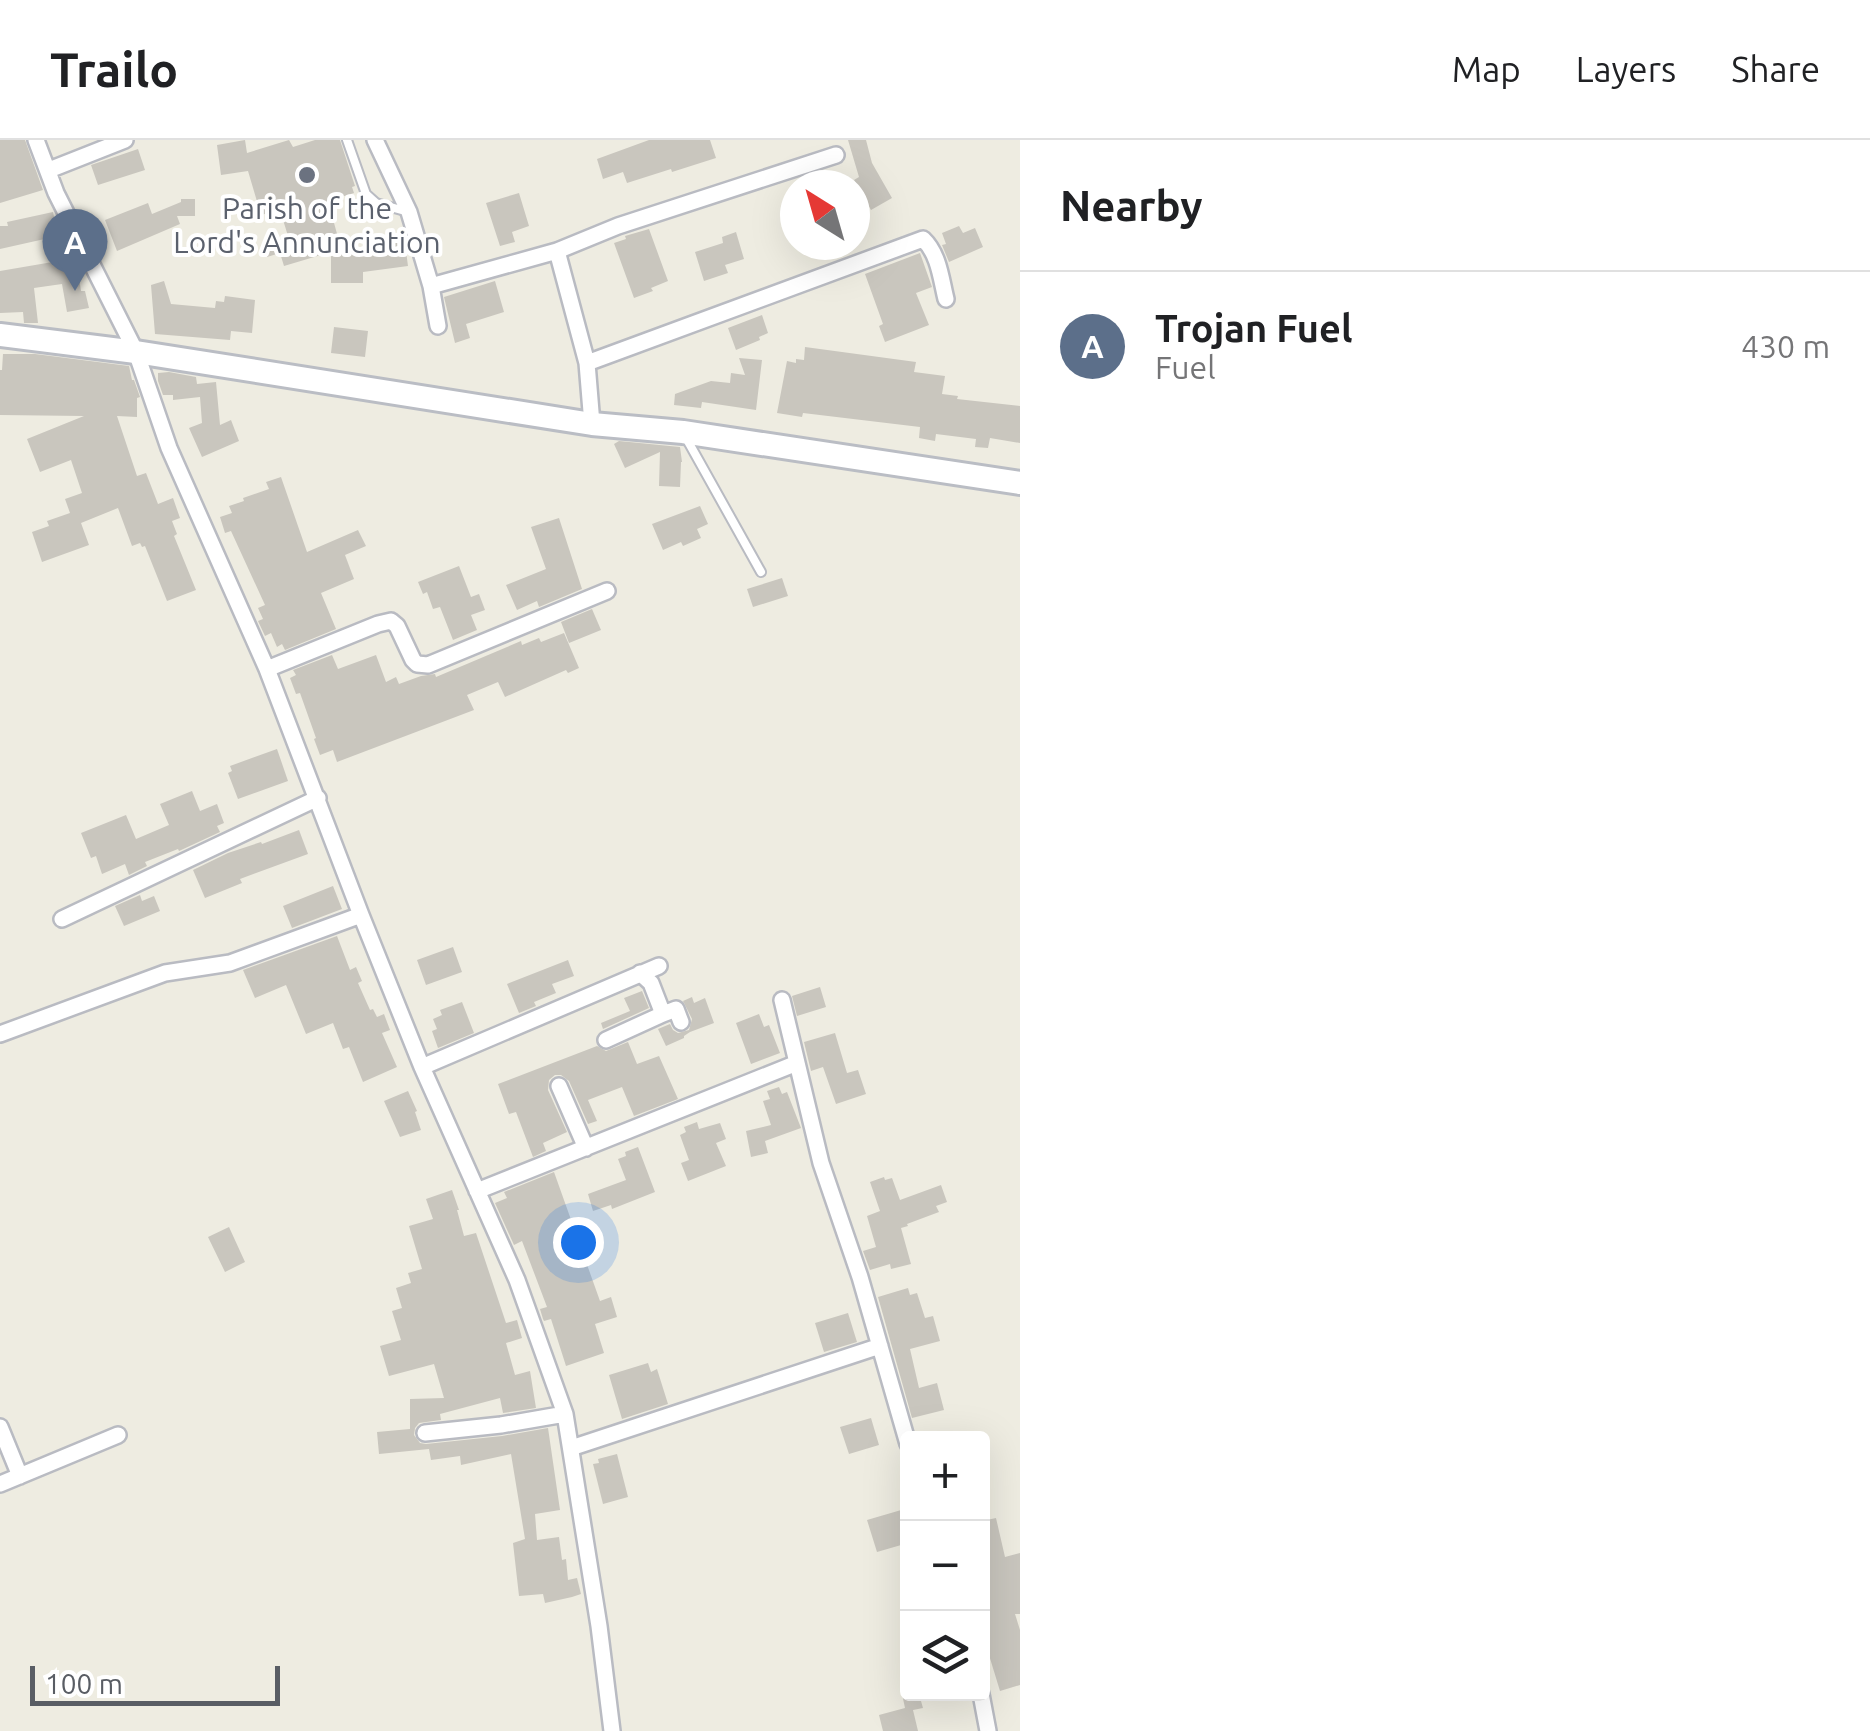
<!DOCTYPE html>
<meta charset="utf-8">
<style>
:root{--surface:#fff;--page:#f6f6f6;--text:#202124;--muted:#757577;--line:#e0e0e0;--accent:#1a73e8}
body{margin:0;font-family:Ubuntu,sans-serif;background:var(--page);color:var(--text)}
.controls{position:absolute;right:30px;bottom:30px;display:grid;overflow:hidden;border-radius:10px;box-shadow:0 10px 40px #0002}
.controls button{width:90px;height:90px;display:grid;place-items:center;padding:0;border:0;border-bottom:2px solid var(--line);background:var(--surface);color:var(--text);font:50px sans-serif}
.compass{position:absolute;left:780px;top:30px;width:90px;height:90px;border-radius:50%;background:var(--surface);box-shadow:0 10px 40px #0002;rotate:323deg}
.scale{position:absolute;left:30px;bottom:25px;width:250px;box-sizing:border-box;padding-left:10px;border:5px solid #595d64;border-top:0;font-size:28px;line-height:35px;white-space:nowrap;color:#595d64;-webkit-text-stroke:8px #fff;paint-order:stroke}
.you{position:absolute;left:578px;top:1102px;width:35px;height:35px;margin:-25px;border:8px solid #fff;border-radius:50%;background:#1a73e8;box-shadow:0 0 0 15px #1a73e833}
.badge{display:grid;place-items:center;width:65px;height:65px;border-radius:50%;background:var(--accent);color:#fff;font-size:32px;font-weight:700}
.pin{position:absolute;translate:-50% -82px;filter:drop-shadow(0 2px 5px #0008)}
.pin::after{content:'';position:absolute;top:52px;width:35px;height:30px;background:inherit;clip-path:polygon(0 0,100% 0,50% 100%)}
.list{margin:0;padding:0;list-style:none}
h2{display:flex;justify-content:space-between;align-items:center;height:130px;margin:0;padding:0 40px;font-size:42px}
h2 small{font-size:32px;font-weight:400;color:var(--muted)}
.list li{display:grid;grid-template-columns:65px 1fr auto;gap:30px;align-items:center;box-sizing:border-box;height:150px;padding:0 40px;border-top:2px solid var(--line)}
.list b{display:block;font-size:38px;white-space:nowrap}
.list p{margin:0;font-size:32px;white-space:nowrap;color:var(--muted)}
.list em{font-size:32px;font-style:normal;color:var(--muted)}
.icon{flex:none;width:55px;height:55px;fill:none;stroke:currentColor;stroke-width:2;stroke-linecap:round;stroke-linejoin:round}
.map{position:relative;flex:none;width:1020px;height:1591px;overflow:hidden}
header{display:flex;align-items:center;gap:60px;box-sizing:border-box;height:140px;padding:0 50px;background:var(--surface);border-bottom:2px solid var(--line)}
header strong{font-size:48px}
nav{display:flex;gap:55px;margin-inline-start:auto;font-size:35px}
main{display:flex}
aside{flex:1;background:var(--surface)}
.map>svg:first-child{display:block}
.building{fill:#c9c6be}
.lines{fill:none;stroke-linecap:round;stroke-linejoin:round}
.service-casing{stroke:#b9bbc2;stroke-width:12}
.minor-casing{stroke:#b9bbc2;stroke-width:20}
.secondary-casing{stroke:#babdc4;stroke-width:28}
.service{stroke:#fff;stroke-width:8}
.minor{stroke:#fff;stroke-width:15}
.secondary{stroke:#fff;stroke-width:22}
.worship-dot{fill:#6b7280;stroke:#fff;stroke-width:4}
.labels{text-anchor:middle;stroke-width:8;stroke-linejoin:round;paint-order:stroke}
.worship-label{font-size:30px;fill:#5b616d;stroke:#fff}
</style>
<header>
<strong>Trailo</strong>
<nav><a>Map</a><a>Layers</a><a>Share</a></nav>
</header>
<main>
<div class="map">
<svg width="1020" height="1591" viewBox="0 0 1020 1591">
<rect width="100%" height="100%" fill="#eeece1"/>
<!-- building -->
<path class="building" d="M0,0H25L43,50L0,63Z
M245,0L247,13L289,0L293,7L315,0H340L355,46L352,47L354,53L328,61L342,112H382L380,100L404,96L408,126L363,132V143H331V112L284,126L280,113L267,117L263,104L288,96L280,70L261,75L248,31L221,35L217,5Z
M649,0H710L716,18L672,32L671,29L627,43L623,32L603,39L597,19Z
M848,0H866L872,23L892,58L871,70L854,40L859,37Z
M138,9L145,30L98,45L91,25Z
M519,53L529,86L512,92L515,102L500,106L486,63Z
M181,59H195V76H177L180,84L117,111L105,80L148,63L152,74L181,62Z
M53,72L58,96L0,109V86H8L7,82Z
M959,86L963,93L975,88L983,107L949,122L942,105L946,104L942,93Z
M649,89L668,141L651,148L653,151L634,158L614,103L626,99L625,96Z
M736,92L744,119L725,125L728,133L704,141L695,112L723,103L722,97Z
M920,113L932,147L916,153L929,185L885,202L879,186L883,184L865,134Z
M76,118L81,151H85L89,168L67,172L62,144L34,148L38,183H24L23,172L0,173V131Z
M164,141L171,164L215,168L216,161L224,162L225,156L255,160L252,193L231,191L230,200L155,194L151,145Z
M495,141L504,172L466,184L470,198L455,203L444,157Z
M762,175L768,193L759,197L760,200L736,210L728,188Z
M334,187L368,191L365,217L331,213Z
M805,207L916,222L914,232L945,236L942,254L958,256L957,259L1020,266V303L990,298L988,308L975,307L976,299L936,294L935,301L919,298L920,287L803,273L802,277L777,273L787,221L796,223V219L804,220Z
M3,214H35L129,226L132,240H134L140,257L137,258V277L117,276L137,336L146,333L158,364L173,358L180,378L172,381L177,394L174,396L196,450L167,461L145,406L142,407L140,403L132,406L118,368L81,383L89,405L42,422L32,392L49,386L47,381L70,373L65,359L82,353L71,320L40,332L27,299L84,276L0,275V230H2Z
M739,218L762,220L756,270L702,262L701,268L674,265L675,254L711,241L730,243L731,233L745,235Z
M169,232L196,237L197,244L216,242L220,285L231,280L239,301L202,317L189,288L202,283L200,257L173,260V255H163L158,241V233Z
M619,301L680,307L682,322H681L680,347L659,346L660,312L625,328L614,304Z
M281,337L307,412L358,390L366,406L345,415L354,439L321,453L336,489L285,510L282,504L277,507L271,493L265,496L258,481L263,479L258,468L265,465L231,391L225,393L220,377L232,373L229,366L244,361L243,358L269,349L266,342Z
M700,366L708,384L697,389L701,398L683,406L681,402L663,410L652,384Z
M559,378L582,449L539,467L537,461L517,470L506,445L546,429L531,387Z
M459,426L471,457L479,454L485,470L471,475L477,490L453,500L440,467L433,469L427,452L423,454L418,442Z
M782,438L788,456L753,467L747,449Z
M592,469L601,490L569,503L561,482Z
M564,493L579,528L568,533L566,530L505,557L498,542L467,555L474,570L337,622L333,610L320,615L314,599L316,598L300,553L296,554L290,538L296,535L293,530L332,515L338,529L376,515L386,542L396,537L399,544L421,536L435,534L436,537L521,501L522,505L539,498L541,502Z
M277,609L288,641L238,659L228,633L232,631L230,626Z
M192,651L200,671L217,664L224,683L217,686L220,692L179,711L178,709L145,722L147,726L129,735L125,724L102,734L96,716L91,718L81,693L126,675L136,699L169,685L160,664Z
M299,690L308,714L240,739L242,743L205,758L193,730L228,713L261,702L262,704Z
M333,746L342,769L292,788L283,766Z
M140,755L142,761L154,756L160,771L124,786L115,766Z
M337,796L350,830L356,827L362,841L358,843L370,870L373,869L377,877L384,874L390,890L382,893L397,927L363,942L349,907L343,909L333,883L306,894L286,845L255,858L243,830Z
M453,807L462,832L426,845L417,820Z
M568,820L574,836L552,844L556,853L534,862L536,866L519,873L507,844Z
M820,847L826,867L797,876L792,856Z
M642,851L649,868L603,889L601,883L630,871L624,858Z
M692,857L694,863L705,858L714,883L690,892L684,896V898L666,906L658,889L670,884L673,890L678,893L689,890L692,879L683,861Z
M462,862L474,893L438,908L432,891L437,889L433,879L442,875L440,870Z
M759,874L764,887L769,885L780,913L751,924L736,883Z
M835,893L847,933L858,930L866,954L836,964L823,927L811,931L804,902Z
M628,902L637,924L659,916L678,959L634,976L622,947L588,960L597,981L588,984L569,941L561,935H555L549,940L548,950L567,992L543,1003L546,1011L533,1017L516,972L509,974L498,944L597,906L606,911Z
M779,947L782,954L787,952L801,988L765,1001L768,1013L751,1017L746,991L771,985L763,961L770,959L767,951Z
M408,951L417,971L415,972L421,990L400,997L384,961Z
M697,982L699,989L720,983L726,999L716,1003L726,1026L688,1041L681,1023L689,1020L680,995L686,992L684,987Z
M638,1007L655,1052L612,1069L611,1065L593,1071L588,1054L626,1040L618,1019L626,1016L625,1012Z
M554,1032L600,1161L611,1157L617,1177L595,1184L604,1213L566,1226L551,1179L544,1181L543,1179L540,1169L547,1167L522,1101L514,1105L495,1063L507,1058L504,1052Z
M884,1037L885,1040L892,1038L900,1060L941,1045L947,1062L936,1066L939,1072L907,1084L908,1086L901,1088L911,1124L891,1129L890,1124L870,1130L863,1111L876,1107L867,1076L880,1071L870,1042Z
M452,1050L459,1070H457L464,1096L476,1093L506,1183L517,1180L522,1198L506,1203L515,1235L530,1231L536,1268L503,1273L500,1258L440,1274L441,1280L419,1283L415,1288L414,1295L420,1303L426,1304L502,1296L548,1288L560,1370L535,1374L537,1400L559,1397L562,1420L566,1419L568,1440L577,1438L581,1454L572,1457L545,1463L543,1454L519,1456L513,1403L525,1399L511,1314L461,1325L460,1316L431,1320L429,1309L379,1314L377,1292L410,1289V1259L444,1258L434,1224L389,1236L380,1206L401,1200L392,1171L402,1168L396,1148L411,1143L408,1133L422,1129L409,1086L433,1079L426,1059Z
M229,1087L245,1122L225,1132L208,1097Z
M908,1148L910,1155L917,1153L925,1178L933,1176L940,1201L910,1209L919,1248L937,1243L944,1270L912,1278L878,1157Z
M848,1173L857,1202L824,1212L815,1183Z
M648,1223L651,1232L657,1229L668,1264L622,1279L609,1235Z
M871,1278L879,1305L849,1314L840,1287Z
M617,1314L628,1357L603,1364L593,1324L599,1323L598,1319Z
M908,1368V1403L877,1412L867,1380Z
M996,1378L1005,1417L1020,1413V1474H1015L1020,1490V1545L1000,1551L985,1502L982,1503V1424L988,1422L982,1398V1381Z
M902,1554H919L923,1568L913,1570L918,1591H883L879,1575L905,1568Z"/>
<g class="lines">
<!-- service casing -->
<g class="service-casing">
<path id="service" d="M347,0L366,54L376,63L405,71
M685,296L761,432"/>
</g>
<!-- minor casing -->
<g class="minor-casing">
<path id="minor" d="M36,0L56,53L136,212L169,308L267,529L361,775L422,927L517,1140L565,1274L599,1486L612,1591
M375,0L409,72L431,146L438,186
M49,30L125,0
M557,111L587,223L592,284
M431,146L557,111L618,86L836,15
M587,223L923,99C939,114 941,139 946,159
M267,529L378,484L391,481L397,486L413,520L417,524L428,525L607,451
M62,779L318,658
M640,833L651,843L663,874L676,869L681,882
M782,860L821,1023L860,1137L908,1304
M0,894L165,833L230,823L361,775
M606,900L663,874
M422,927L659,826
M559,946L586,1008
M477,1051L797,923
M0,1287L20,1336
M425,1293L501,1285L565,1274
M571,1308L880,1206
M0,1344L118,1295
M981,1554L988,1591"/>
</g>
<!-- secondary casing -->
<g class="secondary-casing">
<path id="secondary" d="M0,195L136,212L592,284L683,292L1020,343"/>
</g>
<!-- service -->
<use href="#service" class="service"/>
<!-- minor -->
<use href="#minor" class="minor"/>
<!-- secondary -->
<use href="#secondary" class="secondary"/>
</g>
<!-- markers -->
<circle class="worship-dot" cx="307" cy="35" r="10"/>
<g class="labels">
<!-- worship labels -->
<g class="worship-label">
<text x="307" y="79">Parish of the<tspan x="307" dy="34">Lord's Annunciation</tspan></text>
</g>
</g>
</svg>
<div class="controls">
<button>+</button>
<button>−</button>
<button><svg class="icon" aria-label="layers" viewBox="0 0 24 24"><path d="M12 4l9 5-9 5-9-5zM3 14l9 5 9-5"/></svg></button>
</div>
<svg class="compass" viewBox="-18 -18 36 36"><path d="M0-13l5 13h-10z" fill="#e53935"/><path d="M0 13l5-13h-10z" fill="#757577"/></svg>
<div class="scale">100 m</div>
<div class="you"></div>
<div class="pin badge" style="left:75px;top:151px;background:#5c6f8a">A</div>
</div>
<aside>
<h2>Nearby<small></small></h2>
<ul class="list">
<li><span class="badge" style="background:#5c6f8a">A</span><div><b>Trojan Fuel</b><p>Fuel</p></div><em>430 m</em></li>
</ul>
</aside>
</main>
